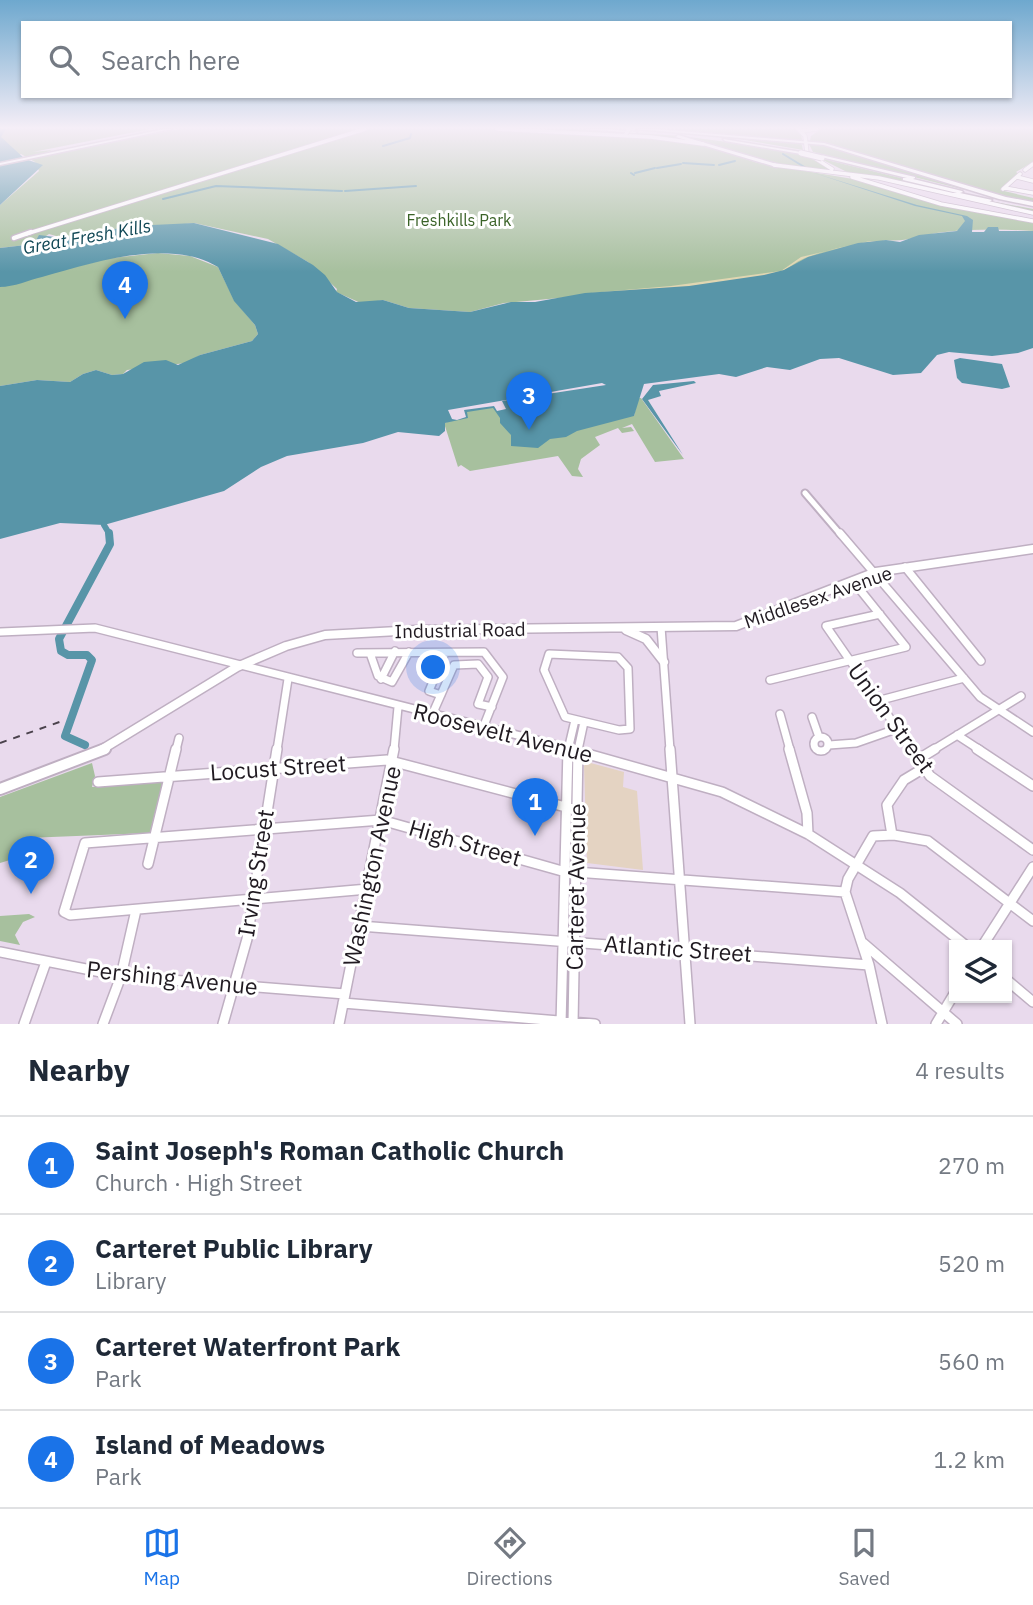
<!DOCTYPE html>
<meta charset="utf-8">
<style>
:root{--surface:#fff;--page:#f2f2f3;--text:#1f2937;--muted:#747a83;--line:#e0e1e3;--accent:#1a73e8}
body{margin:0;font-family:"IBM Plex Sans",sans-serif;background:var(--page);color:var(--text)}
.controls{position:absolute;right:21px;bottom:21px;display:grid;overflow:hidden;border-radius:0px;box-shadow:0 2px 5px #0004}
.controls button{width:63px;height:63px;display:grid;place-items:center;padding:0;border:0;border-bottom:2px solid var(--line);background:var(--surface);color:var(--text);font:35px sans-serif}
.you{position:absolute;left:434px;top:668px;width:24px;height:24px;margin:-18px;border:5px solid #fff;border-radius:50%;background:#1a73e8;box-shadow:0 0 0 10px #1a73e833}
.badge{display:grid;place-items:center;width:46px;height:46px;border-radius:50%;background:var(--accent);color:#fff;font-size:23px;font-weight:700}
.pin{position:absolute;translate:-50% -58px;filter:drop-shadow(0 2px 4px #0008)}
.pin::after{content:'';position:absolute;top:37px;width:24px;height:21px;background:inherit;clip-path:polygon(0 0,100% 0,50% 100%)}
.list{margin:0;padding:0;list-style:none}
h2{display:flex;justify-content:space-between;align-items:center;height:91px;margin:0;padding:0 28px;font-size:30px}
h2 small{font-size:23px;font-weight:400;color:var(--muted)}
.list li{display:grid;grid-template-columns:46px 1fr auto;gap:21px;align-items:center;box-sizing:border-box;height:98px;padding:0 28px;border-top:2px solid var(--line)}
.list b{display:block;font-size:26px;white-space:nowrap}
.list p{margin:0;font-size:23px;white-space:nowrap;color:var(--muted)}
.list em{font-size:23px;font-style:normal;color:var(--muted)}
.icon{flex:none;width:38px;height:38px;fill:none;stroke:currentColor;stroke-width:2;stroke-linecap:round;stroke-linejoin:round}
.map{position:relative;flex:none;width:1033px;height:1024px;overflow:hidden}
.search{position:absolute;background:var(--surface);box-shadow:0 2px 5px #0004;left:21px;right:21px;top:21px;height:77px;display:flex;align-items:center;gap:18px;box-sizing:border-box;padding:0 24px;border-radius:0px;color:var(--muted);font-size:26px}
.sheet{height:483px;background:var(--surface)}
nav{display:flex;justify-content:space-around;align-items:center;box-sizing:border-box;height:98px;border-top:2px solid var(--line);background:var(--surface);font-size:19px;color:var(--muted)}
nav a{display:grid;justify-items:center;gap:4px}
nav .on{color:var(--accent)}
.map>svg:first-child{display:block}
.education{fill:#e4d3c2}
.green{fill:#a7c09e}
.sand{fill:#e0d6b2}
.water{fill:#5895a8}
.pier{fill:#e9daed}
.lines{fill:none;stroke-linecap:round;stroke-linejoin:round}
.stream{stroke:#5895a8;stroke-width:2}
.river-far1{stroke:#5895a8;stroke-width:6}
.river{stroke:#5895a8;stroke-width:8}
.minor-far4-casing{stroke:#bfafc2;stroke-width:5}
.minor-far3-casing{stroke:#bfafc2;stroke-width:7}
.minor-far2-casing{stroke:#bfafc2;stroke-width:9}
.minor-far1-casing{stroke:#bfafc2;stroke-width:10}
.minor-casing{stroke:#bfafc2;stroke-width:12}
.major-far1-casing{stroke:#bfafc2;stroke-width:11}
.major-casing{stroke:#bfafc2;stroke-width:14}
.highway-casing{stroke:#bfafc2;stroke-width:3}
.minor-far4{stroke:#fff;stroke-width:3.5}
.minor-far3{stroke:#fff;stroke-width:4.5}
.minor-far2{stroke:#fff;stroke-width:5}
.minor-far1{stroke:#fff;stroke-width:7}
.minor{stroke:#fff;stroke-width:9}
.major-far1{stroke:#fff;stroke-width:8}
.major{stroke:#fff;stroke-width:10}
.highway{fill:#fff;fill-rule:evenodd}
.rail{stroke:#4a424c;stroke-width:2;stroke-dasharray:7 7;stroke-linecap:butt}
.minor-bridge-casing{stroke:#bfafc2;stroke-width:5;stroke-linecap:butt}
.highway-bridge-casing{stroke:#bfafc2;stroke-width:7;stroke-linecap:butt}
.minor-bridge{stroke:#fff;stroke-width:3.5}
.highway-bridge{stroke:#fff;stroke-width:5}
.labels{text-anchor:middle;stroke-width:6;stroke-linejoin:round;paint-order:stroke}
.far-park-label{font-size:16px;fill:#3a6328;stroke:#fff}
.far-water-label{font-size:18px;font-style:italic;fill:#114856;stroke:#fff}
.street-label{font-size:19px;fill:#201a21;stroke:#fff}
.near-street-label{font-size:23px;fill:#201a21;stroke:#fff}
</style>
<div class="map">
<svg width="1033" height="1024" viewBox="0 0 1033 1024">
<rect width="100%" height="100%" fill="#e9daed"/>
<!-- education -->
<path class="education" d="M587,762L624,772L623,787L637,791L643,870L587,863L584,766Z"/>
<!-- green -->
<path class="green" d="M0,129H150L33,152L52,150L37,156L180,129H573L681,136L774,148L806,155L832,171L782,166L702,145L758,163L859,180L945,206L1033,222V231C1005,229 974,229 945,232C924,234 905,243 886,240L780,272L689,286L504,303L470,312L409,308L383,300L363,304L336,292L337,289L308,262L268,239L194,223L63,238L49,234L34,244L0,248V205L39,171L35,162L21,154L0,159Z
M652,129H795L801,134L802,140L770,138L801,141L803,150L728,137Z
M821,129H1033V162L1016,172L1019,174L1000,190L1033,198V203L992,195L851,150L810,141L811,136Z
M809,144L826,145L970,191L813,152Z
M819,158L987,199H979L1033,209V212L849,173Z
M158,253L190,256L218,267L234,300L255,325L258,334L252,341L200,355L186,363L127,370L123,374L112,375L96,370L83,374L70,382L37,380L0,386V287L102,259Z
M638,398H641L684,459L655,462L632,424L622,428L631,427L634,431L622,433L618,428L595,437L600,445L581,459L578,469L583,477L572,476L558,456L470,471L461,465L458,467L444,423L451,421L447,412L501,400L634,416Z
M92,763L95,776L92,787L163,782L150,833L27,838L20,857L0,863V797Z
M29,914L35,917L23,922L15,935L20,945L0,941V916Z"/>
<!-- sand -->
<path class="sand" d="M870,241L883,242C860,242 826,250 805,258C795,262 787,270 777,273C718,286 650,291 590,293L671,286L781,271L801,257Z"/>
<!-- water -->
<path class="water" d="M0,129H6L1,137L25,159L43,165L0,205Z
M811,172L917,205L967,216L973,220L972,232H984L988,227H998L999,231H1033V348L1018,353L992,356L949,352L937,355L921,373L893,375L839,358L820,359L790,370L767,367L736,377L719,374L644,384L634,416L577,431L566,437L550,439L538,448L511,446V435L500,423V418L493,408L467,412L468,418L445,423V431L439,436L398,432L363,443L287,456L261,467L224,491L104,525L60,523L0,539V386L37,380L70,382L83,374L96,370L112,375L123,374L144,362L166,360L178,365L200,355L252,341L258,334L255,325L234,301L218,267C168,237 93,263 42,277C29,280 14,287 0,287V248L34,244L39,235L63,238L132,226L194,223L278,244L313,265L325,275L337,292L356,302L383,300L409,308L470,312L511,302H535L585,293L689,286L764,275L784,270L808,257L858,243L886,240L900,242L919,235L957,231L965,221L962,216L915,206Z
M960,358L1002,364L1010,387L1002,389L962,383L957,378L954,360Z
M694,381L696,383L659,391L661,396L648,400L683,455L642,399L653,385Z"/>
<!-- pier -->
<path class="pier" d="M602,383L606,385L502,401L506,409L497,411L494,406L464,410L466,417L457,420L452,419L448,410Z"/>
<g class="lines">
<!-- stream -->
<path class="stream" d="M383,146L410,138L411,134
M783,154L806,168
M683,163L714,165
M719,165L735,161
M657,168L681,164
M631,173L634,175
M635,173L655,168
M345,191L416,186
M163,199L216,186L342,191"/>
<!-- river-far1 -->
<path class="river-far1" d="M104,525L110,535"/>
<!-- river -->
<path class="river" d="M85,745L65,736L92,660L87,655H68L61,651L59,639L110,544L109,533"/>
<!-- minor-far4 casing -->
<g class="minor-far4-casing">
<path id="minor-far4" d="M497,129L651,137L703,144
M798,129L805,136L807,153L832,169
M801,131L817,129
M774,165L879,178L1033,213
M1025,170L1033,164
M852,177L941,204L1033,221
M1017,177L1033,181
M1005,188L1033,193
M1003,189L1020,174
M26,234L365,129"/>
</g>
<!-- minor-far3 casing -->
<g class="minor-far3-casing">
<path id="minor-far3" d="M14,238L31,232"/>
</g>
<!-- minor-far2 casing -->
<g class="minor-far2-casing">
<path id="minor-far2" d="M805,493L841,535"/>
</g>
<!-- minor-far1 casing -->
<g class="minor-far1-casing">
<path id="minor-far1" d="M840,533L980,697L1033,732
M905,567L981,661
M880,614L826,626L912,750
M661,627L670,750
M0,632L95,628L576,750
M357,653L484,652L503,677L483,728
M370,653L378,676L392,682L409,652
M549,654L618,657L628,668L630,729L619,730L565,717L544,670Z
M381,679L395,651
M770,680L906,647L853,581
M441,695L429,691L445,653
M877,701L964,678
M780,714L790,750
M432,715L454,665L478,664L488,677L478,704L492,707
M812,717L819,737
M957,735L980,750
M814 744a7 7 0 1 1 14 0a7 7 0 1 1-14 0Z
M829,745L856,743L896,729
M176,750L179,738
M277,750L288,679
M394,750L398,707
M568,750L575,720
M578,750L584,722
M933,750L1021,696"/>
</g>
<!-- minor casing -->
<g class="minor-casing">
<path id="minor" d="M570,749L722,792L808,834L900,893L965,945
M670,749L690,1024
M789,749L807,813L808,834
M911,749L930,776L1033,850
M977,749L1033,786
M917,760L935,749
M98,782L387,760L577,810
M892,835L887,805L904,780L924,768
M148,864L176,749
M368,889L70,915L64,912L85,843L381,820L562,871L845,892
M360,926L869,965
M863,943L957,1024
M983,945L1033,867
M0,952L121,976L345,994
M1007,980L1033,1002
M343,1003L595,1024
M24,1024L46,962
M103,1024L121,976L136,910
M223,1024L247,939L277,749
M339,1024L394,749
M561,1024L568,749
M573,1024L578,749
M882,1024L869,965L845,892L848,879L873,836L894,835L928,841L1033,921
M936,1024L954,994"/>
</g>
<!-- major-far1 casing -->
<g class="major-far1-casing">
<path id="major-far1" d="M626,630L646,639L664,662
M101,750L237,667L286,646L325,635L416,630L736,626L876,572L1033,549"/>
</g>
<!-- major casing -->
<g class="major-casing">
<path id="major" d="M0,789L105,749"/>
</g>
<!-- highway casing -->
<g class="highway-casing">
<path id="highway" d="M164,129H172L0,165V163Z
M585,129H608L637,132L635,133Z
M636,129H655L824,143L1006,197L1033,202V206L999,199L824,145Z
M678,135L780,165V166L776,167L676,137Z
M723,139L801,152L803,153L801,154L725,141Z
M817,154L915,177V178L913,179L962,191L963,192L960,193L992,200L989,202L953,195V193H957L903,180V178H907L817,156Z"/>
</g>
<!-- minor-far4 -->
<use href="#minor-far4" class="minor-far4"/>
<!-- minor-far3 -->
<use href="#minor-far3" class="minor-far3"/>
<!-- minor-far2 -->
<use href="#minor-far2" class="minor-far2"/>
<!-- minor-far1 -->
<use href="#minor-far1" class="minor-far1"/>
<!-- minor -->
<use href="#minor" class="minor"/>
<!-- major-far1 -->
<use href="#major-far1" class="major-far1"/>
<!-- major -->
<use href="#major" class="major"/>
<!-- highway -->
<use href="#highway" class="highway"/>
<!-- rail -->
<path class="rail" d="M0,743L65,720"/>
<!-- minor-bridge casing -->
<g class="minor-bridge-casing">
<path id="minor-bridge" d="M626,134L629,129"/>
</g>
<!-- highway-bridge casing -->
<g class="highway-bridge-casing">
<path id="highway-bridge" d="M801,153L822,158"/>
</g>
<!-- minor-bridge -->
<use href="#minor-bridge" class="minor-bridge"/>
<!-- highway-bridge -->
<use href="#highway-bridge" class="highway-bridge"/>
</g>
<!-- sky -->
<linearGradient id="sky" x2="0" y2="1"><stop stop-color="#6ea8ce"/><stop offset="0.47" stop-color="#f5eef7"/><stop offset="1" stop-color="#f5eef7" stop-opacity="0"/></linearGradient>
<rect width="1033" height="272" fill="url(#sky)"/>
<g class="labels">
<!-- far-park labels -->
<g class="far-park-label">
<text x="459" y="226">Freshkills Park</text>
</g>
<!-- far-water labels -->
<g class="far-water-label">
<text transform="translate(87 237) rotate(-10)" y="6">Great Fresh Kills</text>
</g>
<!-- street labels -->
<g class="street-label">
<text transform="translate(818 597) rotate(-19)" y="7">Middlesex Avenue</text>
<text transform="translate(460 630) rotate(-1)" y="7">Industrial Road</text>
</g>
<!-- near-street labels -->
<g class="near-street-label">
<text transform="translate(891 718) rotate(54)" y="8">Union Street</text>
<text transform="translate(503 733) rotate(14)" y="8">Roosevelt Avenue</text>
<text transform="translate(278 768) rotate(-4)" y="8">Locust Street</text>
<text transform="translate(465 843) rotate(16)" y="8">High Street</text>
<text transform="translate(372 866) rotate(-78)" y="8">Washington Avenue</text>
<text transform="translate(256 873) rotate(-81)" y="8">Irving Street</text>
<text transform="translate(576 887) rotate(-89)" y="8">Carteret Avenue</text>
<text transform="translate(678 949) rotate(4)" y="8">Atlantic Street</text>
<text transform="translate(172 978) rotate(6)" y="8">Pershing Avenue</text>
</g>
</g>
</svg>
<div class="controls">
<button><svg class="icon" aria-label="layers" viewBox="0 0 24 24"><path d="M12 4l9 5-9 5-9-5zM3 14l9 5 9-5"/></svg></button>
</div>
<div class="you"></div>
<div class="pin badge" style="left:535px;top:836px">1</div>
<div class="pin badge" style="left:31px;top:894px">2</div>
<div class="pin badge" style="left:529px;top:430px">3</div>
<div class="pin badge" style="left:125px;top:319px">4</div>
<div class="search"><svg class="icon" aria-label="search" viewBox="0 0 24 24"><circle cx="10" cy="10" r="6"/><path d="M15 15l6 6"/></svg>Search here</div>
</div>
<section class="sheet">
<h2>Nearby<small>4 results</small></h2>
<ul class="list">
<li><span class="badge">1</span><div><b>Saint Joseph's Roman Catholic Church</b><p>Church · High Street</p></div><em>270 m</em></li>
<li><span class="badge">2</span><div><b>Carteret Public Library</b><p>Library</p></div><em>520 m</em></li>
<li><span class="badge">3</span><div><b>Carteret Waterfront Park</b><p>Park</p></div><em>560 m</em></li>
<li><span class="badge">4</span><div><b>Island of Meadows</b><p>Park</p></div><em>1.2 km</em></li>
</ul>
</section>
<nav>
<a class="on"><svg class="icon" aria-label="map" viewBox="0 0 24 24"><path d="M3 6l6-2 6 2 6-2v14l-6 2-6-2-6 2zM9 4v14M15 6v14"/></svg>Map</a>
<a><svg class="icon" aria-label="directions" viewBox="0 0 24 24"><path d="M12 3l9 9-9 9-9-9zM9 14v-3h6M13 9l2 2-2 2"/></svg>Directions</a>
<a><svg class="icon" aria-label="saved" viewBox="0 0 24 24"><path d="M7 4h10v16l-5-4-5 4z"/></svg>Saved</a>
</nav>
